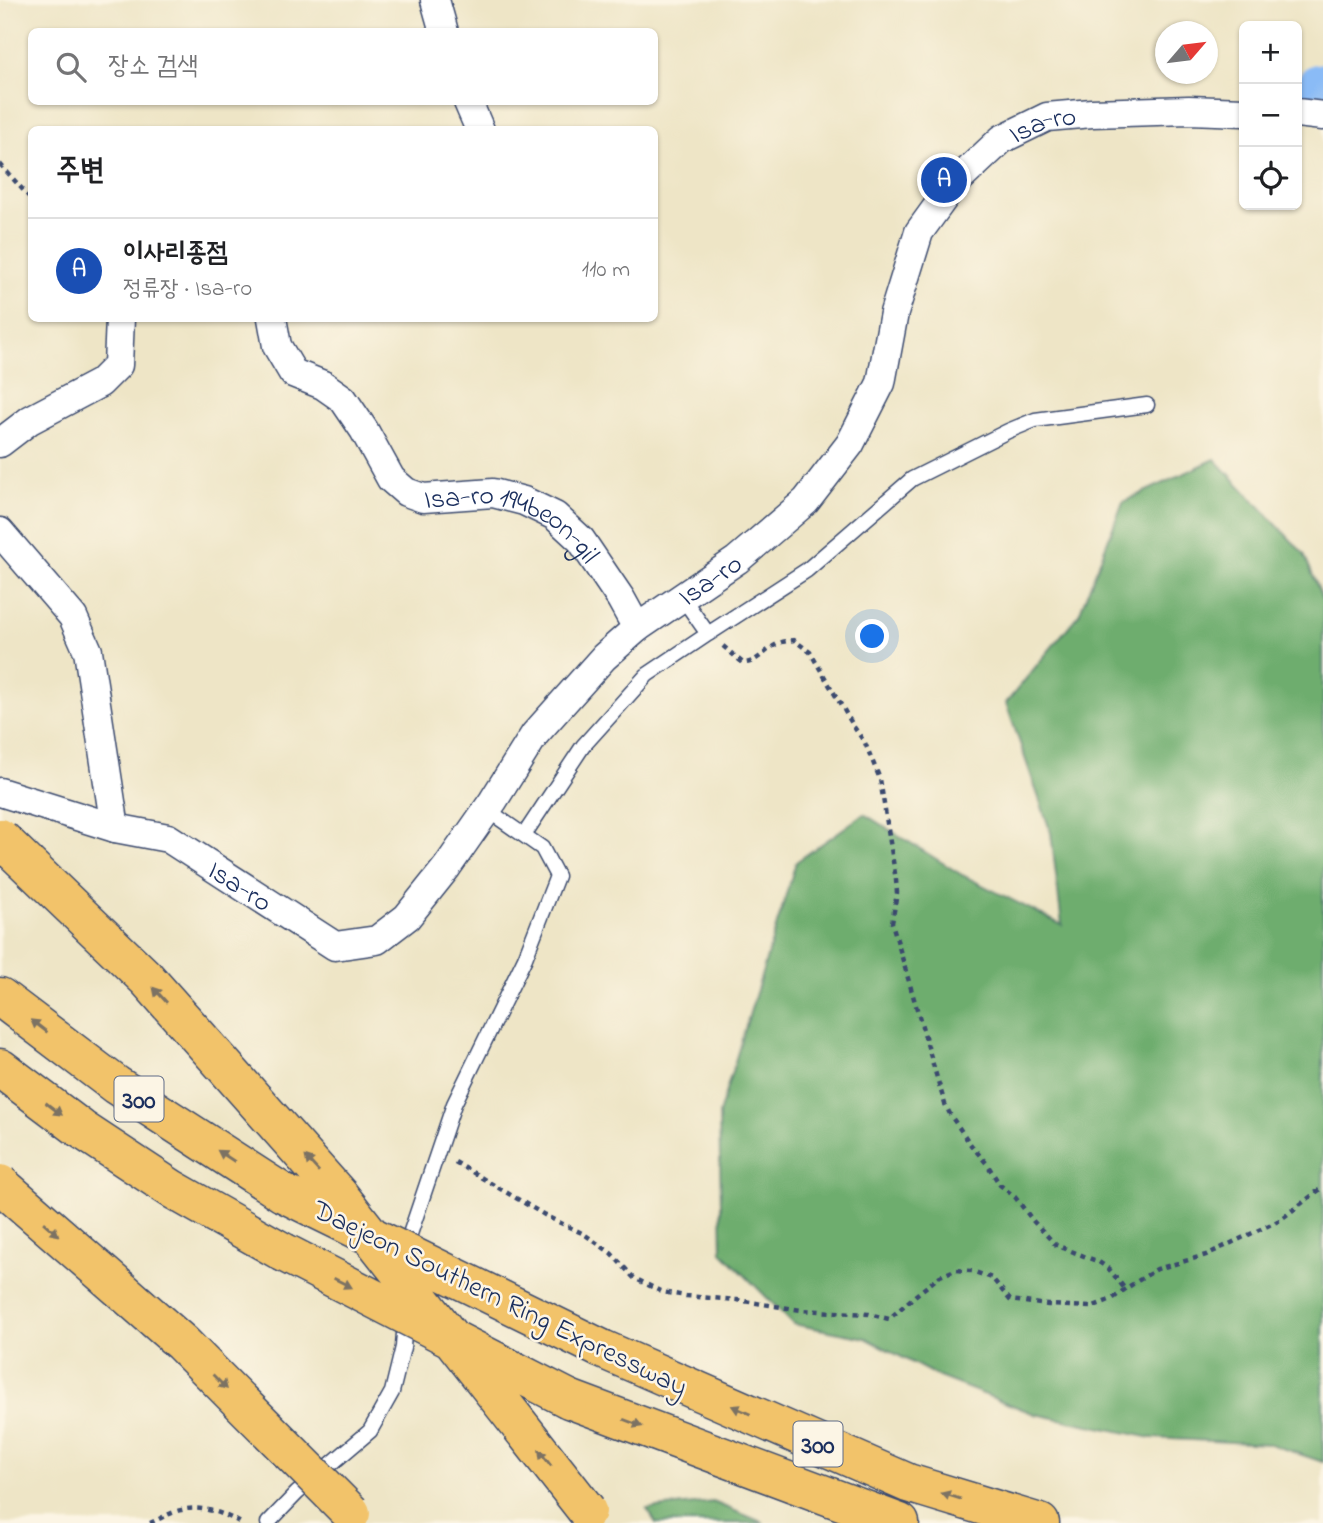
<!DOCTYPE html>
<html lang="ko">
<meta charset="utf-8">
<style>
:root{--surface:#fff;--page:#f6f6f6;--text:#202124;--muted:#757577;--line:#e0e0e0;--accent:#b45309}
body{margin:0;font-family:"Indie Flower","Poor Story",sans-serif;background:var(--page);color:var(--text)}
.controls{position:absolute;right:21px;top:21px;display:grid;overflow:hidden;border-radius:10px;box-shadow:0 2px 5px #0004}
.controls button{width:63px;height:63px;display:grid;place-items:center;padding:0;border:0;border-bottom:2px solid var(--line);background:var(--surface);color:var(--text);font:35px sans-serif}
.compass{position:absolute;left:1155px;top:21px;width:63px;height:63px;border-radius:50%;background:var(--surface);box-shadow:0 2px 5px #0004;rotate:62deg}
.you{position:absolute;left:873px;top:637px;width:24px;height:24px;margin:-18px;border:5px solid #fff;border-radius:50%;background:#1a73e8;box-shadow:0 0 0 10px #1a73e833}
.badge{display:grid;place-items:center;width:46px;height:46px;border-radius:50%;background:var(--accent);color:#fff;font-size:23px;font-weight:700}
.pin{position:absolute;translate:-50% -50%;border:4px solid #fff;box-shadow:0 2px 7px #0006}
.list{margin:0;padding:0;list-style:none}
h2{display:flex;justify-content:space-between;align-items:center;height:91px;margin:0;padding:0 28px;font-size:30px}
h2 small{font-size:23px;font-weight:400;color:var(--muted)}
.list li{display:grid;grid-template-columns:46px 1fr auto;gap:21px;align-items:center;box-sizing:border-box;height:105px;padding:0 28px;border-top:2px solid var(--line)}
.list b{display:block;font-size:26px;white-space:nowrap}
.list p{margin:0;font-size:23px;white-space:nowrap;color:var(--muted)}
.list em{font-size:23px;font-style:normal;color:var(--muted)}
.icon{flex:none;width:38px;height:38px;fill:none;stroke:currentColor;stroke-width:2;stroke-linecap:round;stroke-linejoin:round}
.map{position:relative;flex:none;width:1323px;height:1523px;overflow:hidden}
.search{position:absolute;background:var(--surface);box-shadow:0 2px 5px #0004;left:28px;top:28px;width:630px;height:77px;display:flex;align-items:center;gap:18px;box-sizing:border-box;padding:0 24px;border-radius:10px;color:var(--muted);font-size:26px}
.panel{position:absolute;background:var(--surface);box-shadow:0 2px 5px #0004;left:28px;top:126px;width:630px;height:196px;border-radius:10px}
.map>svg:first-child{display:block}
.forest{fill:#6ead6e;stroke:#446e66;stroke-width:2}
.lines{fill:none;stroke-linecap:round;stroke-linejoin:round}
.river{stroke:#8abbf6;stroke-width:49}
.service-casing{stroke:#3b4a6e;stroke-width:17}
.minor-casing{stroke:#3b4a6e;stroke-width:31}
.motorway-casing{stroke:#3b4a6e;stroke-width:41}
.path{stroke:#3b4a6e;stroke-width:4.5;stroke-dasharray:5 5;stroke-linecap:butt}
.service{stroke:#fff;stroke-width:14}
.minor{stroke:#fff;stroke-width:28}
.motorway{stroke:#f2c36a;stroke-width:38}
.motorway-bridge-casing{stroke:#3b4a6e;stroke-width:41;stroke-linecap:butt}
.motorway-bridge{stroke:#f2c36a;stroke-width:38}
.oneway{fill:#7c7263}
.labels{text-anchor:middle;stroke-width:5;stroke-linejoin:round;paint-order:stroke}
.shield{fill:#fcf5e5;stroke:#5e6a86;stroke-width:2}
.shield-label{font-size:26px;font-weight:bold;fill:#1b2f5e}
.street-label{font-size:28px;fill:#1b2f5e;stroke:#fcf5e5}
</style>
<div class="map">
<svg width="1323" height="1523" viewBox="0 0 1323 1523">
<rect width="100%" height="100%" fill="#fcf5e5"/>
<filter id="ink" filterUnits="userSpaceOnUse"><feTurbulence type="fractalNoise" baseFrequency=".0143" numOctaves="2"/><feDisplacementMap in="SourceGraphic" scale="14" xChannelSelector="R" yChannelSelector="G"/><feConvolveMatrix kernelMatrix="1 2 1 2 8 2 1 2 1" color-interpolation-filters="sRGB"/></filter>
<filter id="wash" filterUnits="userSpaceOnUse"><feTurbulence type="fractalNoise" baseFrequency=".00686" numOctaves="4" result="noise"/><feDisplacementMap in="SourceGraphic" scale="28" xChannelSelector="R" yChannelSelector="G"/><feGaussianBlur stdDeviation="1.57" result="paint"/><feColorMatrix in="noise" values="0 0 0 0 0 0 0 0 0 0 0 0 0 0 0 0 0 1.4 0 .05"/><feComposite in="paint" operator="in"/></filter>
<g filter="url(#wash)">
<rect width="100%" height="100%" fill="#eee5c6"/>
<!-- forest -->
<path class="forest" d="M1215,459L1304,554L1323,600V1462L1270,1444L1152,1438L1035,1414L939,1377L866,1338L793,1324L722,1252L719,1114L796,862L864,814L962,875L1062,925L1051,833L1006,703L1079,614L1123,502Z
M713,1502L764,1523H656L647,1509Z"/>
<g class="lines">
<!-- river -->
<path class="river" d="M1320,88H1323"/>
</g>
</g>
<g filter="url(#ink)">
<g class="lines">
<!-- service casing -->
<g class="service-casing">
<path id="service" d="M682,597L708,634L807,570L912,479L1008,431L1035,420L1147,405
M524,835L583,746L647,675L708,634
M408,1252L409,1237L454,1104L525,958L557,876L542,848L486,809
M268,1523L297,1493L370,1431L392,1392L403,1347L405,1318"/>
</g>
<!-- minor casing -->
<g class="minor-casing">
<g id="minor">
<path d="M435,0L444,32"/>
<path d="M468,102L480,130"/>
<path d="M1297,113L1323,116"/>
<path id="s1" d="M272,318L277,346L293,373L323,385L343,399L364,430L391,479L406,492L423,498L493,493L524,501L555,516L581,540L621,599L637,628"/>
<path d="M0,443L30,420L100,383L118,365L120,318"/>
<path d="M0,532L73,617L88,651L115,828"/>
<path id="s2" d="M0,792L115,828L168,838L335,946L377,940L407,917L447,867L493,801L535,734L604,657L637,628L737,560L806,501L850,444L881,383L894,313L919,232L953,185L1002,139L1047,117L1092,113L1189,110L1244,112"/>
</g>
</g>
<!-- motorway casing -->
<g class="motorway-casing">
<path id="motorway" d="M0,997L116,1085L283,1193
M0,1068L81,1129L172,1189L283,1252
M602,1349L908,1483L1040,1523
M569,1399L900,1523"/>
</g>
<!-- path -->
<path class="path" d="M0,164L32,200
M723,646L743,663C757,663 765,650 777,644C783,641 789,641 794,640L810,652L854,727L865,743L880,779L896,880L897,893L892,923L937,1078L945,1104L951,1116L971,1145L987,1164L1000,1185L1015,1197L1034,1222L1056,1245L1099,1262L1109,1269L1125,1289
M455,1162L548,1217L584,1234L611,1253L634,1278L662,1292L686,1296L737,1300L801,1310L869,1314L889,1319L916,1295L940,1276L955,1270L972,1271L992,1278L1010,1300L1048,1305L1091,1307L1112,1299L1128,1287L1157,1269L1206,1255L1280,1220L1323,1187
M150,1523C160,1519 171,1512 181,1510C202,1505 223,1513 241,1523"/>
<!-- service -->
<use href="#service" class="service"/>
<!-- minor -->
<use href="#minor" class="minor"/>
<!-- motorway -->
<use href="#motorway" class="motorway"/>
<!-- motorway-bridge casing -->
<g class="motorway-bridge-casing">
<path id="motorway-bridge" d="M0,838L147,979L338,1194L587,1511
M0,1184L182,1343L351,1513
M283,1193L602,1349
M283,1252L569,1399"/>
</g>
<!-- motorway-bridge -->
<use href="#motorway-bridge" class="motorway-bridge"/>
</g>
<!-- one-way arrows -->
<defs><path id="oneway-solid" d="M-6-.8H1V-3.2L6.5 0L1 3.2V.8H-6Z" transform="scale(1.75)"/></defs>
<g class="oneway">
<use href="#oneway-solid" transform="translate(160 995) rotate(-132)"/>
<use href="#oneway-solid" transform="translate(39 1026) rotate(-143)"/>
<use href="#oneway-solid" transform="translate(54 1109) rotate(37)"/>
<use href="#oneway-solid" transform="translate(226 1156) rotate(-147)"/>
<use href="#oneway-solid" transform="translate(312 1164) rotate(-132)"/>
<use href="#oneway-solid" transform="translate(51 1229) rotate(41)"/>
<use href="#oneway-solid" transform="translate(343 1283) rotate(27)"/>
<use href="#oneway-solid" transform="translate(220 1382) rotate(45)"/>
<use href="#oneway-solid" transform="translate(741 1410) rotate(-156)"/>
<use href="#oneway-solid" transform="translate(633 1423) rotate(21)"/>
<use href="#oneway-solid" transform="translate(545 1458) rotate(-128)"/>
<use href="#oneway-solid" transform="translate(951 1496) rotate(-163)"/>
</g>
</g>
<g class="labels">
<!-- shield labels -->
<g class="shield">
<rect x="114.5" y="1076.5" width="49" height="45" rx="5"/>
<rect x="793.5" y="1421.5" width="49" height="45" rx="5"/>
</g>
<g class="shield-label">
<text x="139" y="1108">300</text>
<text x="818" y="1453">300</text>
</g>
<!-- street labels -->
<g class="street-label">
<text dy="10" stroke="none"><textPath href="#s2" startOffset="1502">Isa-ro</textPath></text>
<text dy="10" stroke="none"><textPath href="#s1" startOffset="346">Isa-ro 194beon-gil</textPath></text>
<text dy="10" stroke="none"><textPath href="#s2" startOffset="912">Isa-ro</textPath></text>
<text dy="10" stroke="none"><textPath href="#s2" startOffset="261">Isa-ro</textPath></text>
<text transform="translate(501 1297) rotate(26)" y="10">Daejeon Southern Ring Expressway</text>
</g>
</g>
</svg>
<div class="controls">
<button>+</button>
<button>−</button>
<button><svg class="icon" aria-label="locate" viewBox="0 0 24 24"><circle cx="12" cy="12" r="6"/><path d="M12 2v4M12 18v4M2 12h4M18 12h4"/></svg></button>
</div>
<svg class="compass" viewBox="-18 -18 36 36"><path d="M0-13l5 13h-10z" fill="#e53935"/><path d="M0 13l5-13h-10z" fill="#757577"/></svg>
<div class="you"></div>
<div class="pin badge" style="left:944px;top:180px;background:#1a4fb4">A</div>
<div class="search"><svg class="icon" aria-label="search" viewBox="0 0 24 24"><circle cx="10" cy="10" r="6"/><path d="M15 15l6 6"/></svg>장소 검색</div>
<section class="panel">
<h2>주변<small></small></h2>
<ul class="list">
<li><span class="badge" style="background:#1a4fb4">A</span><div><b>이사리종점</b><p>정류장 · Isa-ro</p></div><em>110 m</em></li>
</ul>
</section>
</div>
